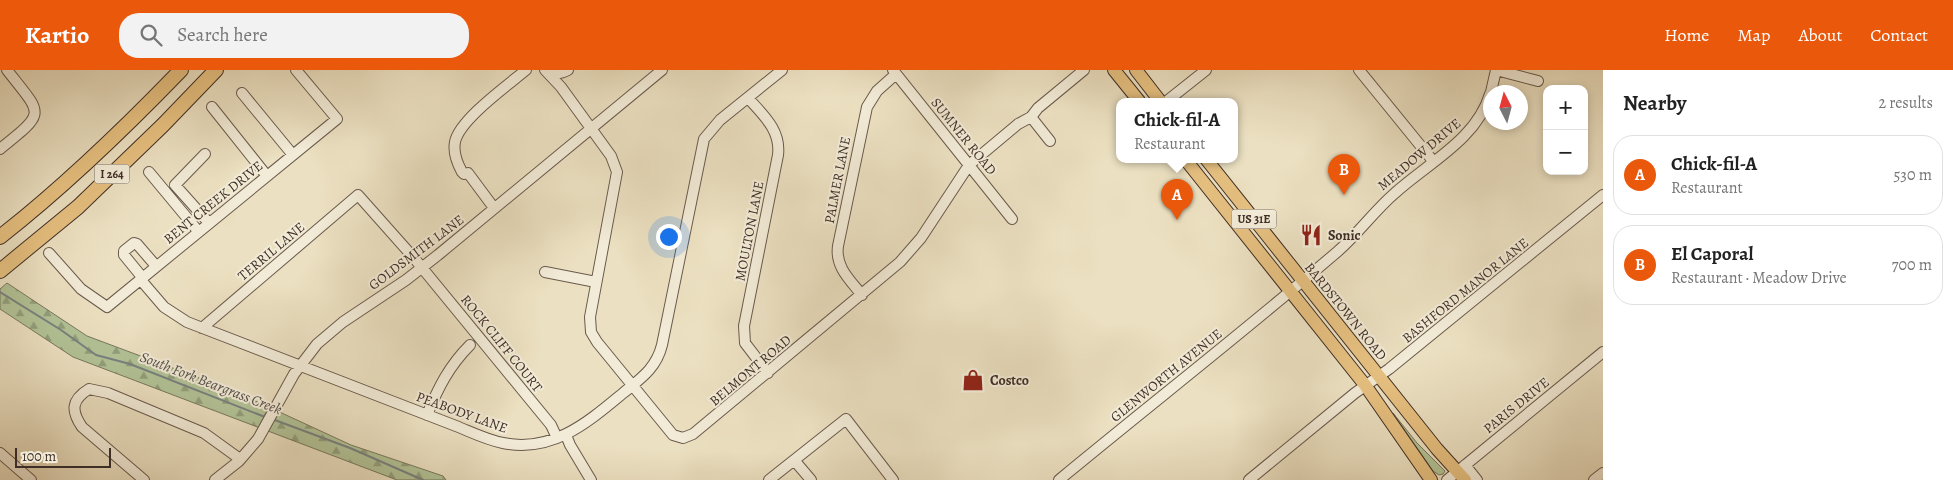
<!DOCTYPE html>
<meta charset="utf-8">
<style>
:root{--surface:#fff;--page:#f2f2f2;--text:#222;--muted:#767676;--line:#e0e0e0;--accent:#ea580c}
body{margin:0;font-family:Alegreya,serif;background:var(--page);color:var(--text)}
.controls{position:absolute;right:15px;top:15px;display:grid;overflow:hidden;border-radius:10px;box-shadow:0 2px 8px #0003}
.controls button{width:45px;height:45px;display:grid;place-items:center;padding:0;border:0;border-bottom:1px solid var(--line);background:var(--surface);color:var(--text);font:25px sans-serif}
.compass{position:absolute;left:1483px;top:15px;width:45px;height:45px;border-radius:50%;background:var(--surface);box-shadow:0 2px 8px #0003;rotate:354deg}
.scale{position:absolute;left:15px;bottom:12px;width:96px;box-sizing:border-box;padding-left:5px;border:2px solid #3f2e26;border-top:0;font-size:14px;line-height:18px;white-space:nowrap;color:#3f2e26;-webkit-text-stroke:4px #f2ebd7;paint-order:stroke}
.you{position:absolute;left:668px;top:166px;width:18px;height:18px;margin:-12px;border:4px solid #fff;border-radius:50%;background:#1a73e8;box-shadow:0 0 0 8px #1a73e833}
.badge{display:grid;place-items:center;width:32px;height:32px;border-radius:50%;background:var(--accent);color:#fff;font-size:16px;font-weight:700}
.pin{position:absolute;translate:-50% -41px;filter:drop-shadow(0 1px 2px #0008)}
.pin::after{content:'';position:absolute;top:26px;width:18px;height:15px;background:inherit;clip-path:polygon(0 0,100% 0,50% 100%)}
.popup{position:absolute;left:1116px;top:28px;width:122px;height:65px;box-sizing:border-box;display:grid;place-content:center;border-radius:10px;background:var(--surface);filter:drop-shadow(0 1px 4px #0005);font-size:16px;white-space:nowrap;color:var(--muted)}
.popup b{font-size:19px;color:var(--text)}
.popup::after{content:'';position:absolute;left:50%;top:100%;margin-left:-10px;border:10px solid transparent;border-top-color:var(--surface)}
.list{margin:0;padding:0;list-style:none}
h2{display:flex;justify-content:space-between;align-items:center;height:65px;margin:0;padding:0 20px;font-size:21px}
h2 small{font-size:16px;font-weight:400;color:var(--muted)}
.list li{display:grid;grid-template-columns:32px 1fr auto;gap:15px;align-items:center;box-sizing:border-box;height:80px;margin:0 10px 10px;padding:0 10px;border:1px solid var(--line);border-radius:20px}
.list b{display:block;font-size:19px;white-space:nowrap}
.list p{margin:0;font-size:16px;white-space:nowrap;color:var(--muted)}
.list em{font-size:16px;font-style:normal;color:var(--muted)}
.icon{flex:none;width:28px;height:28px;fill:none;stroke:currentColor;stroke-width:2;stroke-linecap:round;stroke-linejoin:round}
.map{position:relative;flex:none;width:1603px;height:410px;overflow:hidden}
header{display:flex;align-items:center;gap:30px;box-sizing:border-box;height:70px;padding:0 25px;background:var(--accent);color:#fff}
header strong{font-size:24px}
nav{display:flex;gap:28px;margin-inline-start:auto;font-size:18px}
.search{width:350px;height:45px;background:var(--page);display:flex;align-items:center;gap:12px;box-sizing:border-box;padding:0 18px;border-radius:20px;color:var(--muted);font-size:19px}
main{display:flex}
aside{flex:1;background:var(--surface)}
.map>svg:first-child{display:block}
.grass{fill:#b2c397;stroke:#78785e}
.forest{fill:url(#forest-firs);stroke:#78785e}
.lines{fill:none;stroke-linecap:round;stroke-linejoin:round}
.stream{stroke:#788281;stroke-width:2}
.minor-casing{stroke:#6a5a4d;stroke-width:12}
.major-casing{stroke:#3f2e26;stroke-width:14}
.highway-casing{stroke:#3f2e26;stroke-width:16}
.minor{stroke:#f2ebd7;stroke-width:10}
.major{stroke:#e6c080;stroke-width:12}
.highway{stroke:#e6c080;stroke-width:14}
.labels{text-anchor:middle;stroke-width:4;stroke-linejoin:round;paint-order:stroke}
.shield{fill:#f2ebd7;stroke:#75675b;stroke-width:1}
.shield-label{font-size:12px;font-weight:bold;fill:#3f2e26}
.street-label{font-size:14px;fill:#3f2e26;stroke:#f2ebd7}
.poi-label{font-size:14px;font-weight:bold;fill:#3f2e26;stroke:#f2ebd7;text-anchor:start}
.water-label{font-size:15px;font-style:italic;fill:#57514c;stroke:#f2ebd7}
</style>
<header>
<strong>Kartio</strong>
<div class="search"><svg class="icon" aria-label="search" viewBox="0 0 24 24"><circle cx="10" cy="10" r="6"/><path d="M15 15l6 6"/></svg>Search here</div>
<nav><a>Home</a><a>Map</a><a>About</a><a>Contact</a></nav>
</header>
<main>
<div class="map">
<svg width="1603" height="410" viewBox="0 0 1603 410">
<defs>
<pattern id="forest-firs" width="22" height="20" patternUnits="userSpaceOnUse" patternTransform="scale(1.25)"><rect width="22" height="20" fill="#b2c397"/><path d="M5 1l3.5 6h-7zM16 11l3.5 6h-7z" fill="#929f7b"/></pattern>
</defs>
<rect width="100%" height="100%" fill="#ebe0c1"/>
<filter id="stains"><feTurbulence type="fractalNoise" baseFrequency=".004" numOctaves="4"/><feColorMatrix values="0 0 0 0 .2 0 0 0 0 .09 0 0 0 0 .02 0 0 0 .5 -.17"/></filter>
<radialGradient id="worn" r=".72"><stop offset=".6" stop-color="#630" stop-opacity="0"/><stop offset="1" stop-color="#630" stop-opacity=".3"/></radialGradient>
<!-- grass -->
<path class="grass" d="M1393,343L1417,373L1445,401L1443,404L1439,405L1433,401Z"/>
<!-- forest -->
<path class="forest" d="M7,213L87,266L234,321L351,375L443,406L446,410H397L73,287L0,239V219Z"/>
<g class="lines">
<!-- stream -->
<path class="stream" d="M0,222L61,260L96,285L130,294L265,347
M272,349L350,378L423,410"/>
<!-- minor casing -->
<g class="minor-casing">
<path id="minor" d="M545,0L561,17L611,86L617,102L590,247L591,262L597,272L673,365L683,368L693,364L900,192L921,168L969,95L1018,54L1031,47L1038,38L1084,0
M548,0C555,5 560,4 568,0
M893,0L1012,149
M1359,0L1433,91
M1496,0L1538,11
M1491,22L1496,0
M242,23L293,85
M748,28C763,45 781,60 778,85L744,256L745,273L768,303
M1167,31L1206,0
M212,37L267,106
M1031,47L1050,71
M0,79C47,41 43,46 7,0
M205,84L175,115L209,153
M149,102L198,161
M494,138L468,103L464,104L462,102C457,93 453,82 455,72C459,50 508,15 526,0
M49,183L81,219L107,237L337,49L296,0
M545,202L596,212
M142,207L124,185V181L134,173L137,174L156,196
M140,209L164,237L187,252L456,356C471,362 487,370 503,373C552,383 587,353 622,324C640,309 656,299 662,275L704,69L720,50L782,0
M862,225C850,210 835,197 838,176L867,37L877,21L896,4
M202,258L358,125L414,188L551,355L557,368
M427,345C438,318 449,296 470,275
M566,365L570,375L591,410
M0,383L31,410
M794,390L811,410
M1465,395L1477,410
M144,410L82,357C71,341 71,330 89,319L108,323L204,363L240,389
M215,410L239,391L258,369L294,304L317,274L343,252L406,210L438,185L662,0
M769,410L846,349L893,410
M1059,410C1151,334 1246,260 1337,182C1358,164 1374,141 1395,123C1428,93 1477,69 1490,24
M1249,410L1355,323L1389,299L1603,125
M1447,410L1603,282
M1594,410L1603,403"/>
</g>
<!-- major casing -->
<g class="major-casing">
<path id="major" d="M1114,0L1139,31
M1136,0L1160,31
M1185,89L1365,315L1431,410
M1206,89L1437,379L1465,410"/>
</g>
<!-- highway casing -->
<g class="highway-casing">
<path id="highway" d="M0,167C64,117 124,59 181,0
M0,201L78,137L163,55L216,0"/>
</g>
<!-- minor -->
<use href="#minor" class="minor"/>
<!-- major -->
<use href="#major" class="major"/>
<!-- highway -->
<use href="#highway" class="highway"/>
</g>
<!-- icons -->
<defs>
<g id="restaurant-bare" transform="scale(1.725)"><path d="M-5-6h1v4h1v-4h1v4h1v-4h1v5L-1.5 .5V6h-2V.5L-5-1ZM5-6V6H3V1.5H1.5Q1.5-4 5-6Z" fill="#8f2418" stroke="#f2ebd7" stroke-width="2.5" paint-order="stroke"/></g>
<g id="shop-bare" transform="scale(1.725)"><path d="M-5-2.5h2.3a2.7 3.5 0 0 1 5.4 0H5L5.5 6h-11ZM-1.5-2.5h3a1.5 2.3 0 0 0-3 0Z" fill="#8f2418" stroke="#f2ebd7" stroke-width="2.5" paint-order="stroke"/></g>
</defs>
<g fill-rule="evenodd">
<use href="#restaurant-bare" x="1311" y="165"/>
<use href="#shop-bare" x="973" y="310"/>
</g>
<g class="labels">
<!-- shield labels -->
<g class="shield">
<rect x="94.5" y="94.5" width="35" height="19" rx="4"/>
<rect x="1231.5" y="139.5" width="45" height="19" rx="4"/>
</g>
<g class="shield-label">
<text x="112" y="108">I 264</text>
<text x="1254" y="153">US 31E</text>
</g>
<!-- street labels -->
<g class="street-label">
<text transform="translate(964 66) rotate(51)" y="5">SUMNER ROAD</text>
<text transform="translate(1419 84) rotate(-40)" y="5">MEADOW DRIVE</text>
<text transform="translate(837 110) rotate(-79)" y="5">PALMER LANE</text>
<text transform="translate(213 132) rotate(-39)" y="5">BENT CREEK DRIVE</text>
<text transform="translate(749 161) rotate(-79)" y="5">MOULTON LANE</text>
<text transform="translate(271 181) rotate(-40)" y="5">TERRIL LANE</text>
<text transform="translate(416 182) rotate(-37)" y="5">GOLDSMITH LANE</text>
<text transform="translate(1465 220) rotate(-39)" y="5">BASHFORD MANOR LANE</text>
<text transform="translate(1346 241) rotate(51)" y="5">BARDSTOWN ROAD</text>
<text transform="translate(502 273) rotate(51)" y="5">ROCK CLIFF COURT</text>
<text transform="translate(750 300) rotate(-40)" y="5">BELMONT ROAD</text>
<text transform="translate(1166 305) rotate(-39)" y="5">GLENWORTH AVENUE</text>
<text transform="translate(1516 335) rotate(-39)" y="5">PARIS DRIVE</text>
<text transform="translate(462 342) rotate(20)" y="5">PEABODY LANE</text>
</g>
<!-- poi labels -->
<g class="poi-label">
<text x="1328" y="170">Sonic</text>
<text x="990" y="315">Costco</text>
</g>
<!-- water labels -->
<g class="water-label">
<text transform="translate(211 313) rotate(21)" y="5">South Fork Beargrass Creek</text>
</g>
</g>
<rect width="100%" height="100%" filter="url(#stains)"/>
<rect width="100%" height="100%" fill="url(#worn)"/>
</svg>
<div class="controls">
<button>+</button>
<button>−</button>
</div>
<svg class="compass" viewBox="-18 -18 36 36"><path d="M0-13l5 13h-10z" fill="#e53935"/><path d="M0 13l5-13h-10z" fill="#767676"/></svg>
<div class="scale">100 m</div>
<div class="you"></div>
<div class="pin badge" style="left:1177px;top:150px">A</div>
<div class="popup"><b>Chick-fil-A</b>Restaurant</div>
<div class="pin badge" style="left:1344px;top:125px">B</div>
</div>
<aside>
<h2>Nearby<small>2 results</small></h2>
<ul class="list">
<li><span class="badge">A</span><div><b>Chick-fil-A</b><p>Restaurant</p></div><em>530 m</em></li>
<li><span class="badge">B</span><div><b>El Caporal</b><p>Restaurant · Meadow Drive</p></div><em>700 m</em></li>
</ul>
</aside>
</main>
